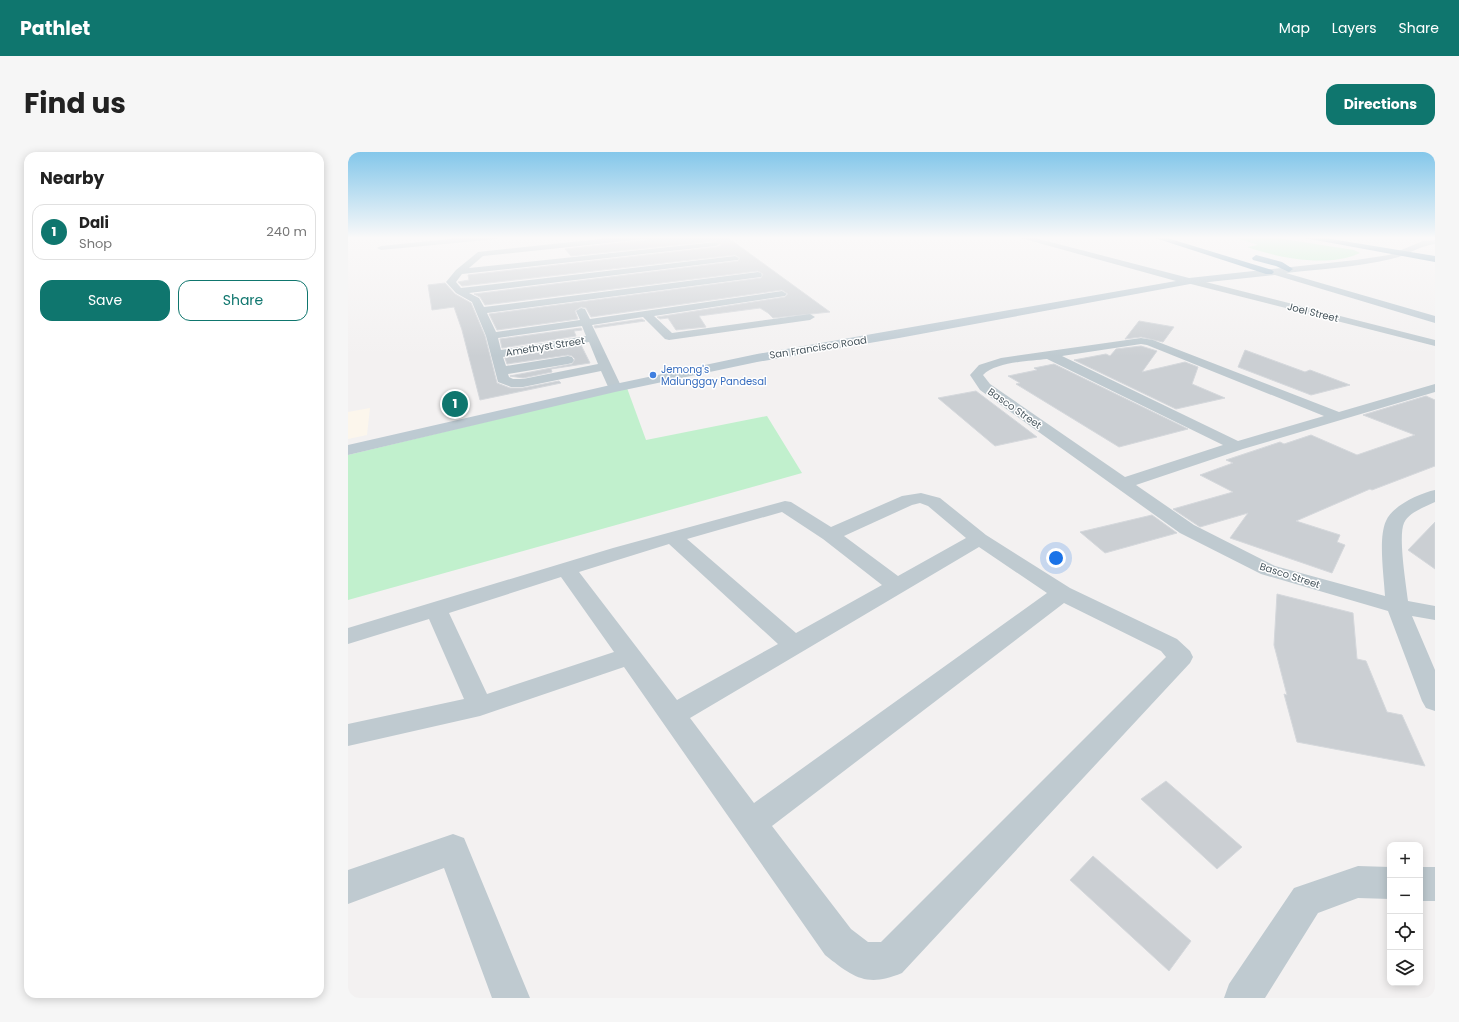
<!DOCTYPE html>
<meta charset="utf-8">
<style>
:root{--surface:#fff;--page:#f6f6f6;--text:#222;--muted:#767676;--line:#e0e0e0;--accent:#0f766e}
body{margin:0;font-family:Poppins,sans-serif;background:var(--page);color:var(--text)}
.controls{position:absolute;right:12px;bottom:12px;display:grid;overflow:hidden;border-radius:8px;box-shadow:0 2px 10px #0003}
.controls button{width:36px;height:36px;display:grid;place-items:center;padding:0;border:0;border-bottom:1px solid var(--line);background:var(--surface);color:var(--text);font:20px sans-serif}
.you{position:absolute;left:708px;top:406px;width:14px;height:14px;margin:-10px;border:3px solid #fff;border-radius:50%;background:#1a73e8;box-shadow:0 0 0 6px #1a73e833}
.badge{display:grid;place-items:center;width:26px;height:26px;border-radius:50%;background:var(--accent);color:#fff;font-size:13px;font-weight:700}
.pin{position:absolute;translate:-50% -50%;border:2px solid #fff;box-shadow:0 1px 4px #0006}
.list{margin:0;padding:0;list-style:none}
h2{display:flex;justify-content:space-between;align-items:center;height:52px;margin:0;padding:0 16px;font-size:17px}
h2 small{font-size:13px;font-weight:400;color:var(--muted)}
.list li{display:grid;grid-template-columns:26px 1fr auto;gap:12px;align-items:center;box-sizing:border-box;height:56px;margin:0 8px 8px;padding:0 8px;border:1px solid var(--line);border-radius:12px}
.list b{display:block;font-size:15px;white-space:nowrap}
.list p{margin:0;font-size:13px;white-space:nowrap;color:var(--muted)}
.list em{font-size:13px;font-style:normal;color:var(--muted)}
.actions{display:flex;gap:8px;padding:12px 16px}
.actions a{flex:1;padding:9px 0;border:1px solid var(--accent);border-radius:12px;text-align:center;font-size:14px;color:var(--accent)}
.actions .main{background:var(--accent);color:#fff}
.icon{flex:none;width:22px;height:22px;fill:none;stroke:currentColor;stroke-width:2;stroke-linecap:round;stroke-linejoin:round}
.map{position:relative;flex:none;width:1087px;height:846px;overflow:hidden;border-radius:12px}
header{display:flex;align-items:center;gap:24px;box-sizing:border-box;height:56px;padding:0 20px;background:var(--accent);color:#fff}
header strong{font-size:19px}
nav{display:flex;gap:22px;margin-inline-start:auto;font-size:14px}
.intro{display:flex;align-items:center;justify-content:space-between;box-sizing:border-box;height:96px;padding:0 24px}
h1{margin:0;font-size:28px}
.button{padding:10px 18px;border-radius:12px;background:var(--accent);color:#fff;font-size:14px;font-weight:700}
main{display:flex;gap:24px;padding:0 24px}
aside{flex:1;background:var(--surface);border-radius:12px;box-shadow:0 2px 10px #0003}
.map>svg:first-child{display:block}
.commercial{fill:#fcf6ec}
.green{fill:#c1f0cd}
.building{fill:#cbcfd3;stroke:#d5d8dc}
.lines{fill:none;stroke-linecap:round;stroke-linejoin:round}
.street{fill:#bfcad0;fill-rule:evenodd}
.secondary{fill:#bdcad2;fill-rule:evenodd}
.highway{fill:#89aabf;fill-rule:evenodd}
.shop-dot{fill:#3f7fe0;stroke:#fff;stroke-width:1.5}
.labels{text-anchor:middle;stroke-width:3;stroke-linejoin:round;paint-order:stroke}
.far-street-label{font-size:10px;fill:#49575f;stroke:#fff}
.far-shop-label{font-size:10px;fill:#366cbe;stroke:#fff;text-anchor:start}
</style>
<header>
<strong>Pathlet</strong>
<nav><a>Map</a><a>Layers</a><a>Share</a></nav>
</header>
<div class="intro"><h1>Find us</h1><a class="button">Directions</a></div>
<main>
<aside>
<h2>Nearby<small></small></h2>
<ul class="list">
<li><span class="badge">1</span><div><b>Dali</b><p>Shop</p></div><em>240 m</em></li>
</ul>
<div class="actions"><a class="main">Save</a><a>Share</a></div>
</aside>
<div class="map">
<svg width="1087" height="846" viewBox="0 0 1087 846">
<rect width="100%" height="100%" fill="#f3f1f1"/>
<!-- commercial -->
<path class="commercial" d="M22,256L19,283L0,287V260Z"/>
<!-- green -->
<path class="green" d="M885,85H923L1006,98L1012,101C980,116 931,106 899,95L910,93Z
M279,236L298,288L419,264L454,321L0,448V303Z"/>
<!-- building -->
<path class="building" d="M308,85H379L482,160L425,166L420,161L412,156L351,164L358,175L328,178L320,166L312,167L309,165L437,145L440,142L434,138L243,165L238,156L233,155L227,159L230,167L149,178L141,162L413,126L415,122L410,119L137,153L132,145L126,142L390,109L392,106L387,103L114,134L110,130L121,128L120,123L368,95L373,93L368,89L223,104L217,97L297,88L301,86Z
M97,131L107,142L123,151L137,184L149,231L162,236H175L211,229L213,231L132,248L114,178L106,155L84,158L80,133Z
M294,167L297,169L247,176L246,174Z
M791,169L826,175L815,190L793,185L777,187Z
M233,176L234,178L226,179L228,184L154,196L152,187Z
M233,193L242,211L203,217L204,220L175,226L162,224L224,212L227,207L224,204L220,203L159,212L157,206Z
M793,194L809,199L794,220L837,210L850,215L844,232L877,246L828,257L726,208L758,202L762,204L768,197Z
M897,198L957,220L962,218L1002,233L963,243L890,215Z
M706,212L840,277L771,295L668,232L672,231L660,224L689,218L686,216Z
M628,239L689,285L647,294L590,246Z
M1078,244L1087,248V314L1024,338L1022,337L948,369L992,383L989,390L997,393L984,421L882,386L900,361L852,375L825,357L885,340L852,323L885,311L878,308L932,290L936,292L963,283L1009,303L1067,283L1015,263Z
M804,363L829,381L757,401L732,380Z
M1087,370V417L1060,398Z
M929,442L1005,461L1009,507L1018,509L1039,560L1054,563L1077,614L949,590L936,542L939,543L926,493Z
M818,629L894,695L869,717L793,647Z
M745,704L843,789L821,819L722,728Z"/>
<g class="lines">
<!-- street -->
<path class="street" d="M121,85H152L149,87L33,98L29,96L33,94Z
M271,85H300L297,87L135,104L121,116L368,90L372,92L368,94L114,122L108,130L113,136L387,104L391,106L390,108L121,141L131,146L136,155L410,120L413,121L414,123L413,125L139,161L148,180L232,168L228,159L233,156L237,157L242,167L434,139L439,142L437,144L306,164L324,181L462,162L467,165L462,168L321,188L317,187L295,165L244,173L274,236L272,239H262L253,219L175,235H163L150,230L138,184L124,150L108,141L98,130L108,118L130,100ZM234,174L238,184L153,198L150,186ZM241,190L250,212L175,227H165L161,225L160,222L220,212L224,211L226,208L224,205L220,204L158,214L155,205Z
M842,126L1087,188V194L839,131L837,129L839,127Z
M793,186L805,188L991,260L1087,232V240L895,297L788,333L846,373L927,414L1037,444C1036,424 1030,386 1038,369C1044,354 1072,341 1087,338V350C1077,355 1061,360 1056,371C1050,384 1058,432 1060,449L1087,454V468L1064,464L1087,518V559L1078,556L1074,549L1040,459L913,422L832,381L632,238L622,223L631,213L653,206ZM793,192L799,193L976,264L890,289L714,204ZM699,207L875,293L777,325L642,232L635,223C648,210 681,209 699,207Z
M573,341L592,346L638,383L722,436L829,487L842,499L845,505L842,511L554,821C518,836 505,825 477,803L276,515L132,564L0,594V572L116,547L81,467L0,492V476L265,396L437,349L443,350L483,375L554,344ZM572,351L580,354L618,386L550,424L496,384L564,353ZM434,360L475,387L534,433L448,481L339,387ZM321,392L430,492L329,548L231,420ZM631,395L699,441L406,651L342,566ZM213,425L266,500L139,542L101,461ZM716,451L813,499L818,505L533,790H520L503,777L424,674Z
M105,682L116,686L182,846H144L96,716L0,752V718Z
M1010,714L1042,715V747L1010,746L970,761L917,846H876L881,832L946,736Z
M1072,715H1087V749H1072Z"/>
<!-- secondary -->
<path class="secondary" d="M669,85H683L841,126L1008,108L1041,103L1075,89L1087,88V92C1071,94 1058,104 1043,107C1009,115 973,117 938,121L1087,164V171L927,123L842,132L551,186L409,210L267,240L0,303V293L267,232L409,202L828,129Z"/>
<!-- highway -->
<path class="highway" d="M804,85H816L924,118L926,120L924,122H918Z
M951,85H971L1087,104V110Z
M908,103L934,110L945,117L941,120L928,114L905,108L904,106Z"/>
</g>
<!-- sky -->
<linearGradient id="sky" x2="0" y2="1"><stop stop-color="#84c7ea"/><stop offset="0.42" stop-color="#faf9f9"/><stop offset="1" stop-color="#faf9f9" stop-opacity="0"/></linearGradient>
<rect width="1087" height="204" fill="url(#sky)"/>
<!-- markers -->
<circle class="shop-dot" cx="305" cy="223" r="4"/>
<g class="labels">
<!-- far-street labels -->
<g class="far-street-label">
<text transform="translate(965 160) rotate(14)" y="4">Joel Street</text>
<text transform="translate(197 194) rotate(-9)" y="4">Amethyst Street</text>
<text transform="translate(470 195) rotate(-9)" y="4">San Francisco Road</text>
<text transform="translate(667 256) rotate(35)" y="4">Basco Street</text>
<text transform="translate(942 423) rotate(18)" y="4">Basco Street</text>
</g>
<!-- far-shop labels -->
<g class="far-shop-label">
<text x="313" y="221">Jemong's<tspan x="313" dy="12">Malunggay Pandesal</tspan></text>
</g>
</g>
</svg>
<div class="controls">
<button>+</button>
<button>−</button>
<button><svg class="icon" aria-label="locate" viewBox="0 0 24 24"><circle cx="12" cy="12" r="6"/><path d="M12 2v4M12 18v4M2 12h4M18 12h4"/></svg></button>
<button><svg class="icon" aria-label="layers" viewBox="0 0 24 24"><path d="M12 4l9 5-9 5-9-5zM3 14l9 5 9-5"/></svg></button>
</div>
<div class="you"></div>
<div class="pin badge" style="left:107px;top:252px">1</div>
</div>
</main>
